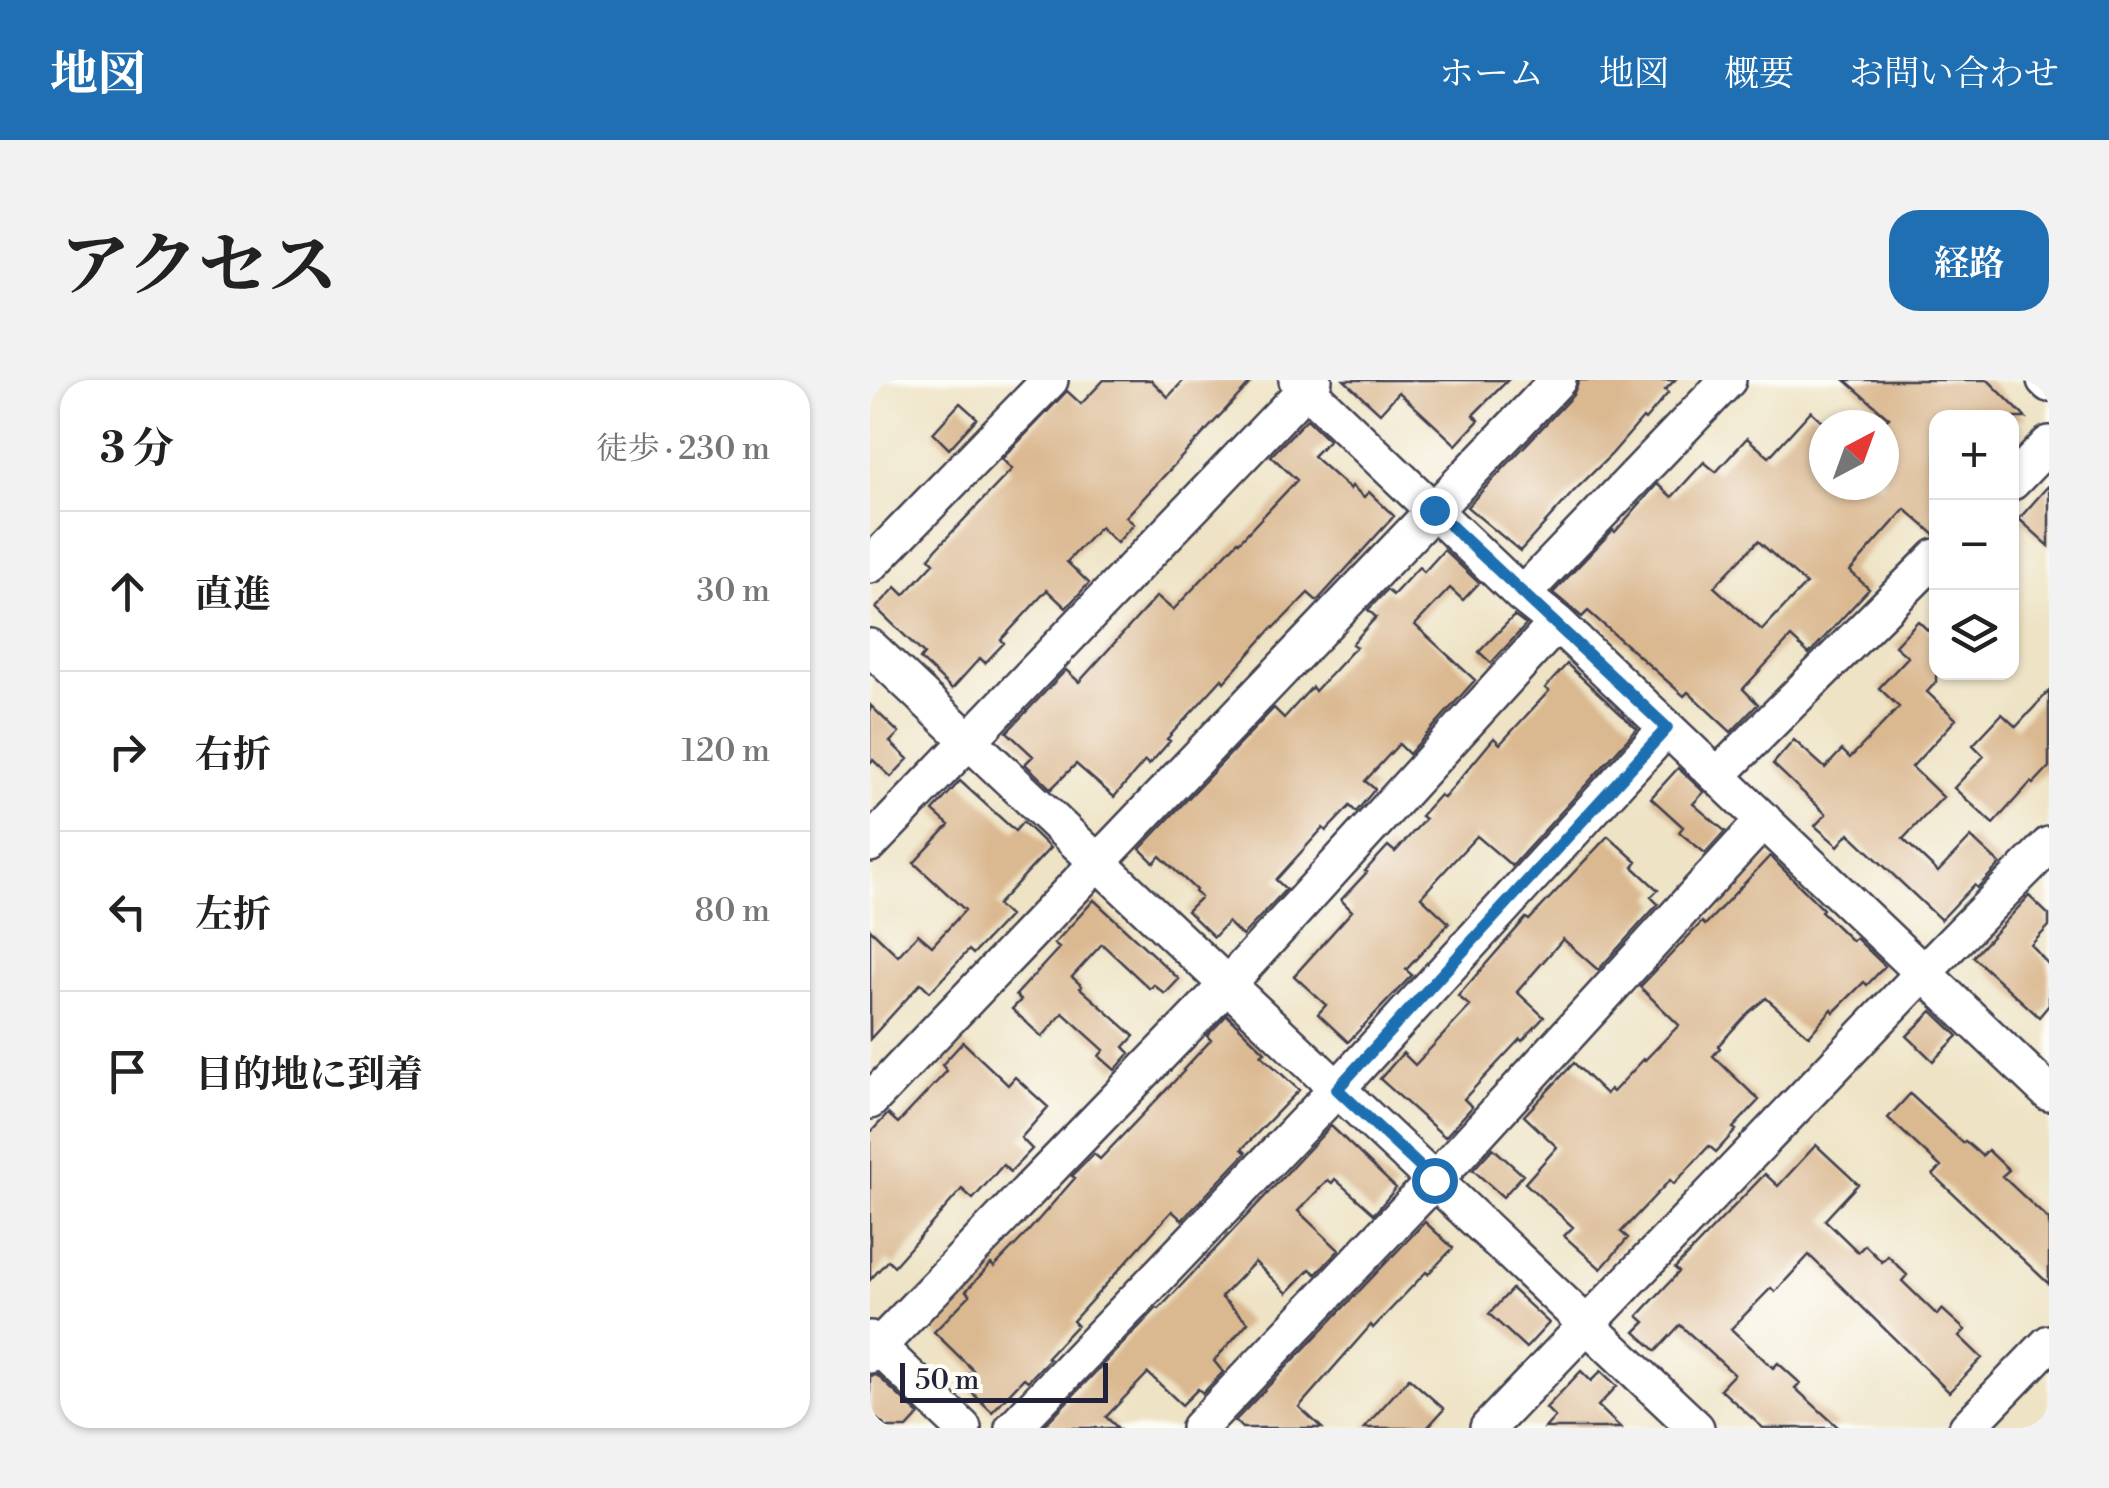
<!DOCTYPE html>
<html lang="ja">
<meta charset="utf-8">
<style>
:root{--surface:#fff;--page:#f2f2f2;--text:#222;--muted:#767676;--line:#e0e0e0;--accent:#1f6fb2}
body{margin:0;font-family:"Libre Bodoni","Noto Serif JP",serif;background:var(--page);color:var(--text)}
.controls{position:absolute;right:30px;top:30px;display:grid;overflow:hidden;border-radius:20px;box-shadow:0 2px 8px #0004}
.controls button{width:90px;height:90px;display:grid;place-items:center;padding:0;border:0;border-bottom:2px solid var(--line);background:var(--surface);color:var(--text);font:50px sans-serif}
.compass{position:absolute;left:939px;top:30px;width:90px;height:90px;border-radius:50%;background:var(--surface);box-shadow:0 2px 8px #0004;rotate:41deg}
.scale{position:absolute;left:30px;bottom:25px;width:208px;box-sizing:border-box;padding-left:10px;border:5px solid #22223b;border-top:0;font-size:28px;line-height:35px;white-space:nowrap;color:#22223b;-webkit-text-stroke:8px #fdfcf7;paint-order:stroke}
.stop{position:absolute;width:30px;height:30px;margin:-22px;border:8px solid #1f6fb2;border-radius:50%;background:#fff}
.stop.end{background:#1f6fb2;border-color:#fff;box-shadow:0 2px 10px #0008}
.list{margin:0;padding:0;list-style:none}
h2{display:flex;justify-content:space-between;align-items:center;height:130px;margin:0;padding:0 40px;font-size:42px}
h2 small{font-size:32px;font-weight:400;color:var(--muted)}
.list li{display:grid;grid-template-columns:65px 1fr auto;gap:30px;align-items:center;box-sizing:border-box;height:160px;padding:0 40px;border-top:2px solid var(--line)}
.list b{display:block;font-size:38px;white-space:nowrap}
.list em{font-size:32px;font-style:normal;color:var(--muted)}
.icon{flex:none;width:55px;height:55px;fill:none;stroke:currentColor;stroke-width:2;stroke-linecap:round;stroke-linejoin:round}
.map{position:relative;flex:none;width:1179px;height:1048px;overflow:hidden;border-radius:30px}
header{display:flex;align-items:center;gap:60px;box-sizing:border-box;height:140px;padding:0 50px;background:var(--accent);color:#fff}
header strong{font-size:48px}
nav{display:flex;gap:55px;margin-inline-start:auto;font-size:35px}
.intro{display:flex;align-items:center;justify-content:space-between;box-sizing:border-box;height:240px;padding:0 60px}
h1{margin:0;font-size:70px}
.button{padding:25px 45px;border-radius:30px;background:var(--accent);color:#fff;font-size:35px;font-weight:700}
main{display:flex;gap:60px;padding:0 60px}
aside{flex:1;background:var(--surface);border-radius:30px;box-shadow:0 2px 8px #0004}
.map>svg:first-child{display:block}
.building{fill:#dab890;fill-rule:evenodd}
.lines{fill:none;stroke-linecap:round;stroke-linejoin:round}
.minor-casing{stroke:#413f50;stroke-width:40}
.minor{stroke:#fff;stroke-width:35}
.route{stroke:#1f6fb2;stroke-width:12}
</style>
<header>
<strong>地図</strong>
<nav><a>ホーム</a><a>地図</a><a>概要</a><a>お問い合わせ</a></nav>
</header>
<div class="intro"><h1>アクセス</h1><a class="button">経路</a></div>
<main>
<aside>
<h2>3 分<small>徒歩 · 230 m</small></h2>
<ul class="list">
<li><svg class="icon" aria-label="ahead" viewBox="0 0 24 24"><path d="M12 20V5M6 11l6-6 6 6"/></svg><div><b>直進</b></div><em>30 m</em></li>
<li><svg class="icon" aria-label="right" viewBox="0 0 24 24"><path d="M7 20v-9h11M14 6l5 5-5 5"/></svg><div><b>右折</b></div><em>120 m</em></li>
<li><svg class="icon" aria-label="left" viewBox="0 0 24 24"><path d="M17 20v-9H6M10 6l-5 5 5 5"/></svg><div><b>左折</b></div><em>80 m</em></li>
<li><svg class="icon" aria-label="arrive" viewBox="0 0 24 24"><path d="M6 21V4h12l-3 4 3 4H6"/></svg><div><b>目的地に到着</b></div></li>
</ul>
</aside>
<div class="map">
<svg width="1179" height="1048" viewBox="0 0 1179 1048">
<rect width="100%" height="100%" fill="#fdfcf7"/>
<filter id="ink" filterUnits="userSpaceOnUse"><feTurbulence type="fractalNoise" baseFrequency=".01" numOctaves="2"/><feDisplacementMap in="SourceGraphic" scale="20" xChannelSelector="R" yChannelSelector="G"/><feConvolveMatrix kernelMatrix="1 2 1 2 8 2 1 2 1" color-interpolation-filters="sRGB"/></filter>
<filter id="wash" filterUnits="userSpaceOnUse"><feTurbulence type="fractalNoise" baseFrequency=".0048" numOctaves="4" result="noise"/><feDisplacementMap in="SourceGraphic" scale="40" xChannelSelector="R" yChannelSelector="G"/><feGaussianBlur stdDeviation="2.25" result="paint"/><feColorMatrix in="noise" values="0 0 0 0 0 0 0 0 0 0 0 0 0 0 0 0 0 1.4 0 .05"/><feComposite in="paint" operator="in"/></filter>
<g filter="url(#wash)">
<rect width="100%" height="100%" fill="#eee3c5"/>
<g id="blocks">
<!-- building -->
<path class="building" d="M234,0H281L298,17L314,0H383L256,137L264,144L247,163L230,147L197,182L219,203L196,228L177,210L131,260L134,263L115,283L110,278L82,309L50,279L54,274L6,228L26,207L34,215L64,183L59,178L67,168L142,89L132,79L197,11L211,24Z
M474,0H638L603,35L609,40L586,65L529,12L510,33Z
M709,0H805L795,10L798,13L775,40L773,38L741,75L704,111L650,171L597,127L703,15Z
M975,0H1118L1156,38H1066V156L1035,129L980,191L999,209L939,274L921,257L873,309L888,324L861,352L818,312L814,316L718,231L712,237L683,213L743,150L745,152L787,104L802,117L834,82L846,92L877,58L899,77L941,31L954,43V105H1014V42L1019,38ZM888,161L936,204L892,250L844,207Z
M90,23L107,38L79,69L63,53Z
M437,39L459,60L443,76L480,109L482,106L494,117L499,112L524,136L447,221L438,213L404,248L403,247L354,302L352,299L297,359L300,361L279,385L275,381L244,417L206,384L181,409L155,384L163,376L137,352L196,290L209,302L287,216L303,230L368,161L369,162L427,100L401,76Z
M1179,105V166L1149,139Z
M574,170L609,203L593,220L580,208L545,245L605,300L539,374L529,364L495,401L505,409L486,432L480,426L456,451L453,448L406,500L416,509L372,556L358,542L344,557L317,531L331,517L325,512L326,510L290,476L284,483L270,469L404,328L414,338L442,307L445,311L486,267L482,264L506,237L498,230L517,210L523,215L549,187L554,192Z
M644,236L656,245L621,283L609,272Z
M1048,241L1066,258V302L1057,312L1086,339L1042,387L1073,417L1033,459L1068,492L1101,457L1130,484L1107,508L1104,505L1071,540L979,453L968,466L945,446L956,434L903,384L924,360L955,388L972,370L980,378L1029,327L1009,308L1038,277L1025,266Z
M697,284L767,349L642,486L607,456L592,472L551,517L579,543L536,590L542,595L478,662L448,634L456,625L424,596L482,531L471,520L497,492L495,491L518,466L525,472L555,439L551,436L570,415L574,418L624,358L630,364L679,311L675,308Z
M1179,311V387L1163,404L1161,402L1123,444L1084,408L1114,376L1103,365L1132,334L1146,347Z
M0,325L29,353L20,362L38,379L21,397L3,380L0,383Z
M808,388L834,412L823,424L855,451L835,473L809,452L813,447L781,418Z
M90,401L145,451L153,442L180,468L127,525L139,536L103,574L99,570L60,612L51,603L0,659V549L28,576L48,554L62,566L95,530L44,483L79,445L63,431Z
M738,456L767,482L763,487L788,510L781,517L788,524L728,590L693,559L647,612L674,637L652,661L650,659L594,719L602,727L575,757L510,699L533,673L545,685L600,626L588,616L656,538L659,540Z
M900,476L953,529L951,531L982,561L986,558L1015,586L997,605L994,602L964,632L962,629L939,656L896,618L879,632L848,666L850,668L843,676L889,720L863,748L866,750L846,772L839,766L804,804L800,800L751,852L758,858L731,889L694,856L703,847L655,803L687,767L654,736L704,683L736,714L740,709L743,712L774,679L775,680L809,645L770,607L832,542L835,545Z
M1159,516L1179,535V546L1161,565L1179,585V625L1169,637L1103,577Z
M224,520L309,599L295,614L284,605L280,609L232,564L202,597L212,606L210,608L264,656L254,667L260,673L245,690L229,676L234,670L193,633L172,657L142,629L151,620L146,615L189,568L184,564Z
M1062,631L1088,656L1063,681L1037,656Z
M357,635L395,672L391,675L429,710L372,769L376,773L312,840L302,831L203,941L207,945L177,977L179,979L158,1001L154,998L122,1032L91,1002L103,990L64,952L100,915L96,911L121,884L124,887L155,855L205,798L202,796L224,774L230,779L314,691L313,690L341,660L337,656Z
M93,662L138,705L145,697L178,727L151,758L162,769L140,792L133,785L103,819L92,809L24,886L18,880L0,900V753L18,734L28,743L77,691L72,685Z
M1040,714L1093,763L1095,761L1112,776L1118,770L1139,790L1132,796L1179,840V904L1063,795L1071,787L1018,738Z
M461,746L526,808L504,834L465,799L462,803L458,800L428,831L469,870L446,894L440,889L417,913L385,882L351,917L378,942L344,981L353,992L333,1013L328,1009L312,1025L278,993L236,1037L248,1048H172L287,928L289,929Z
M946,765L988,804L955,840L988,872L995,865L1012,882L1018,876L1037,895L1032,901L1067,935L1072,929L1095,950L1089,956L1112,978L1079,1012L939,875L905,912L901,908L861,949L903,988L908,983L930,1003L925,1008L969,1048H893L850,1009L864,994L810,945L786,971L765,952L775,942L768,936L809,892L805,888L895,794L908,806Z
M623,768L653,795L633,817L603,790Z
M555,842L583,868L558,894L556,892L503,948L501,945L429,1027L452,1048H372L365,1041Z
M642,909L679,943L656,968L619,934Z
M711,991L721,1001L731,991L747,1006L728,1026L751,1048H675L685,1037L676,1028Z
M7,995L49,1035L37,1048H17L0,1033V996Z
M539,998L574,1029L557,1048H494Z"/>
</g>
</g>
<g filter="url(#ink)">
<use href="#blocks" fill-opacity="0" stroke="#413f50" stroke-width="2.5"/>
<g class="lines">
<!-- minor casing -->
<g class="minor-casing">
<path id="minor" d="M427,0L652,215L687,243L1179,713
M1175,0L1179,4
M1142,102L1179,64
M0,185L180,0
M652,215L858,0
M0,267L826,1048
M847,396L1066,177
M0,464L444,0
M0,721L688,0
M0,959L93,1048
M0,975L357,605L687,243
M143,1048L467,709L797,348
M329,1048L564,801L894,440
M618,1048L1054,592L1179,465
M1097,1048L1179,963"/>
</g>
<!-- minor -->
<use href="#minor" class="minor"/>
</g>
</g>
<g class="lines" filter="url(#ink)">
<!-- route -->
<path class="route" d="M564,800L467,709L797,348L564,130"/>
</g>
</svg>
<div class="controls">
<button>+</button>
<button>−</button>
<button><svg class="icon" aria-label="layers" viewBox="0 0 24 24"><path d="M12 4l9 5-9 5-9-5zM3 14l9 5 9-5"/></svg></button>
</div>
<svg class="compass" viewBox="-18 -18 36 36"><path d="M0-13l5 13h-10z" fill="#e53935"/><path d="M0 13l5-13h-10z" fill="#767676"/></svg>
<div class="scale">50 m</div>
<div class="stop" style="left:564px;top:800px"></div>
<div class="stop end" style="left:564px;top:130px"></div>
</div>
</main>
